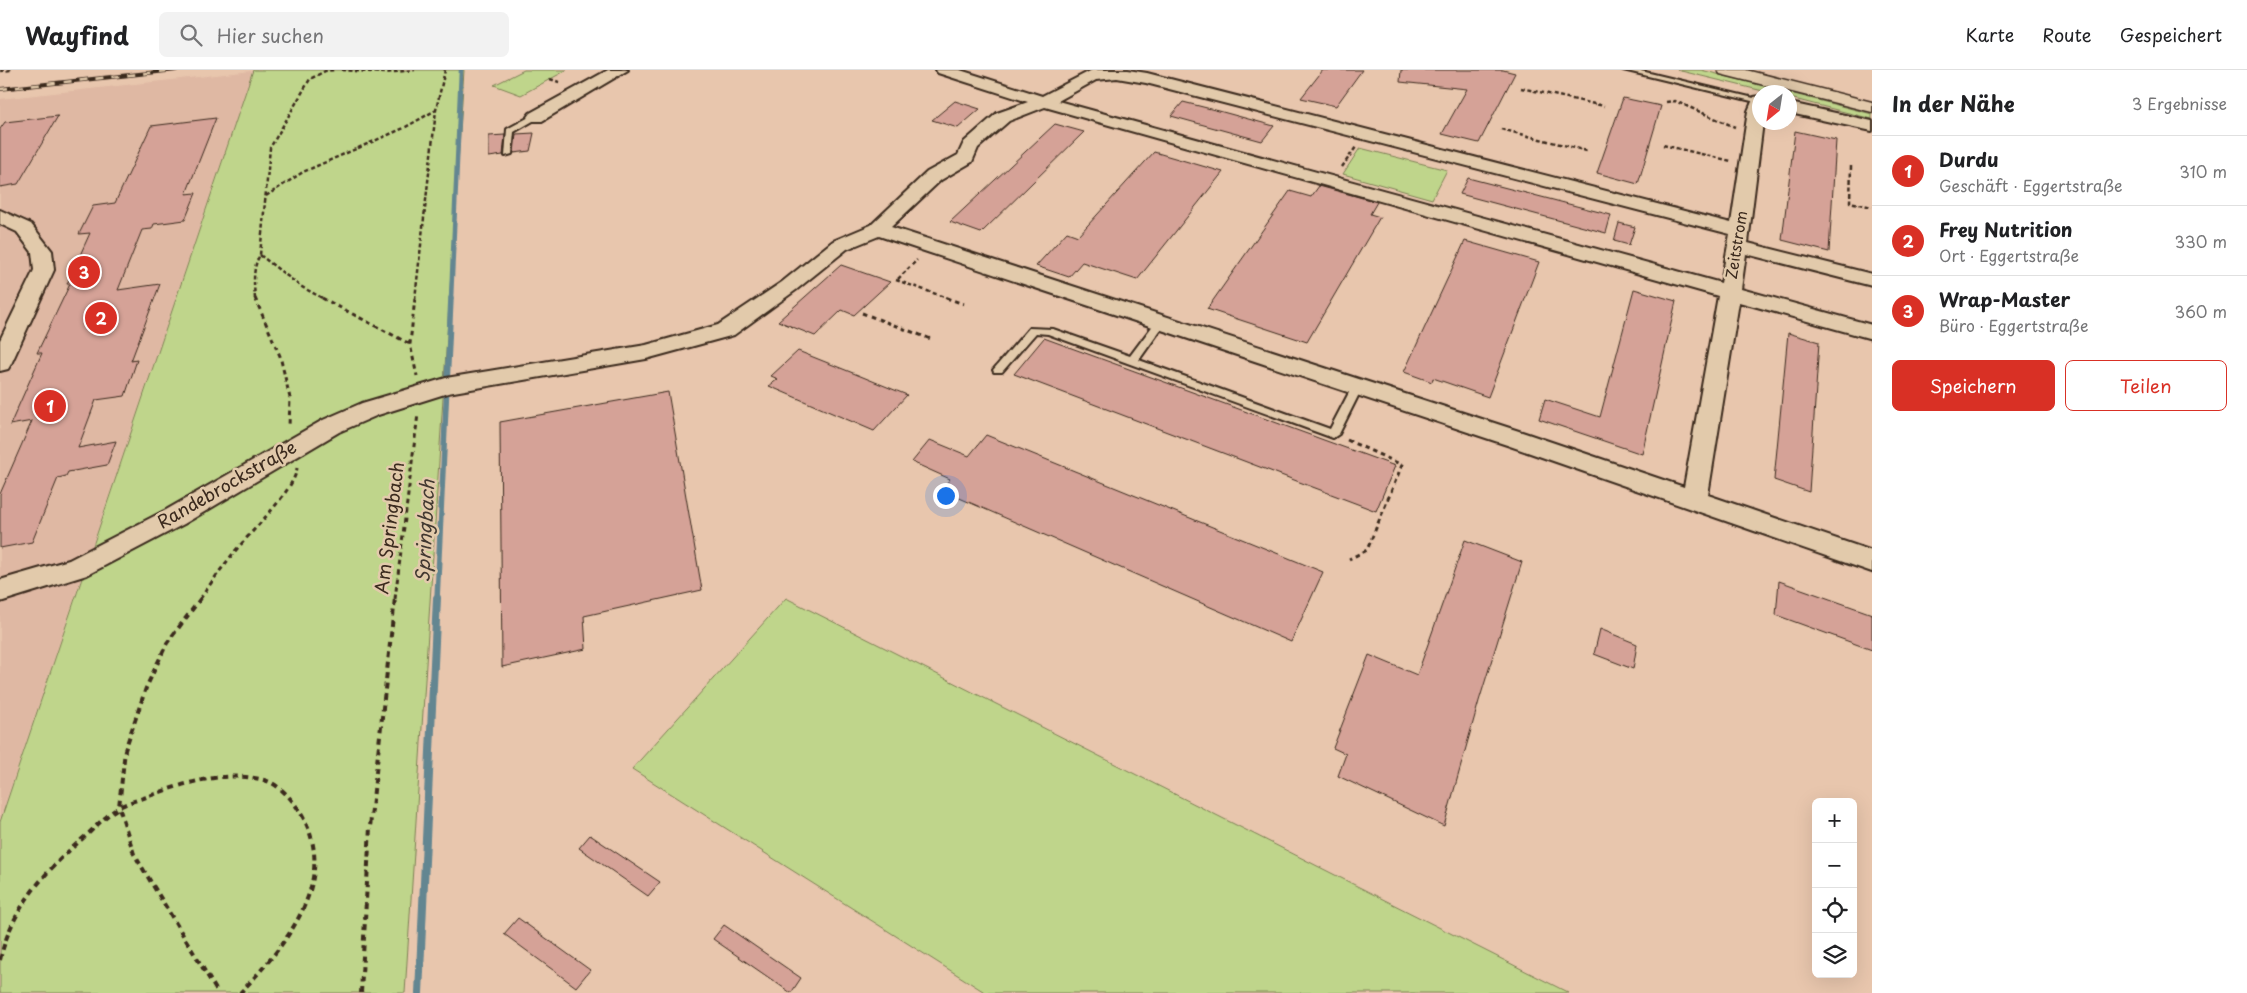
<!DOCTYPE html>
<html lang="de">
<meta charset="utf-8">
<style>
:root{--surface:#fff;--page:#f2f2f2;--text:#202124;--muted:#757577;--line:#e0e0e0;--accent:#d93025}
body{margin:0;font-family:"Playpen Sans",sans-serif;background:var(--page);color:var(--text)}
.controls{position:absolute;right:15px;bottom:15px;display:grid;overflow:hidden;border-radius:8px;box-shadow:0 5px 20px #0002}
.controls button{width:45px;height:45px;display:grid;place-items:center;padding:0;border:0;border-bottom:1px solid var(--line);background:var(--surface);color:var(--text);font:25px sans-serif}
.compass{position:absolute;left:1752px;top:15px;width:45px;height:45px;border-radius:50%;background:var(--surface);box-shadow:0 5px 20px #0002;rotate:210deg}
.you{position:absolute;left:945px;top:425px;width:18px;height:18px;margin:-12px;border:4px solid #fff;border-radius:50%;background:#1a73e8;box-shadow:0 0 0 8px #1a73e833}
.badge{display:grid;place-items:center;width:32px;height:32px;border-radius:50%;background:var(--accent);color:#fff;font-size:16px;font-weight:700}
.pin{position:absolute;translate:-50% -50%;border:2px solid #fff;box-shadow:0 1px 5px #0006}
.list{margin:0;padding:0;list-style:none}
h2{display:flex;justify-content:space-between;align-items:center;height:65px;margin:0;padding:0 20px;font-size:21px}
h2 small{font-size:16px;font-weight:400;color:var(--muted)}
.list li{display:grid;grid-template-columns:32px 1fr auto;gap:15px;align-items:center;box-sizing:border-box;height:70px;padding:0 20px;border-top:1px solid var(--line)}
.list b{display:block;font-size:19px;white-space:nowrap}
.list p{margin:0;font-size:16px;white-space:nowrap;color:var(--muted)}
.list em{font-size:16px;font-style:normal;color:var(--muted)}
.actions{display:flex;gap:10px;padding:15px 20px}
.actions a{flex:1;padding:11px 0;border:1px solid var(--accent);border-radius:8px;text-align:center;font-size:18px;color:var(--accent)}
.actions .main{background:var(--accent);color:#fff}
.icon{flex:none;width:28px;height:28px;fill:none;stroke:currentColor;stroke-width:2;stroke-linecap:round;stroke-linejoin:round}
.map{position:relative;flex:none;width:1872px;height:923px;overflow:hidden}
header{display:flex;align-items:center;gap:30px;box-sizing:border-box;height:70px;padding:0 25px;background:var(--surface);border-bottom:1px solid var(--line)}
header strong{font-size:24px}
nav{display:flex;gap:28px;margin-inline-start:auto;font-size:18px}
.search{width:350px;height:45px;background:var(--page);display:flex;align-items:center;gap:12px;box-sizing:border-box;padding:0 18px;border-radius:8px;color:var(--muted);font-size:19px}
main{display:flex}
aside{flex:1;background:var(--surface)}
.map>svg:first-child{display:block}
.built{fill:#dfb8a3}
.green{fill:#bfd58b;stroke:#7d8054}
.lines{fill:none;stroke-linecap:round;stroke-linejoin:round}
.stream-far2{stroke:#638691;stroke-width:4.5}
.stream-far1{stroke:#638691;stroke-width:5.5}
.stream{stroke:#638691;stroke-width:8}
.building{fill:#d5a297;stroke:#3b2a1e}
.service-casing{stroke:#3b2a1e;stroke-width:4}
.minor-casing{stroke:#3b2a1e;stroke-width:4}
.secondary-casing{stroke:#3b2a1e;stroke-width:3}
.path-far2{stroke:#3b2a1e;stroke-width:2.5;stroke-dasharray:4 2.5;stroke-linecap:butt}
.path-far1{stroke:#3b2a1e;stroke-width:3;stroke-dasharray:4.5 4;stroke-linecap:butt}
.path{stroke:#3b2a1e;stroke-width:4;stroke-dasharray:6 4.5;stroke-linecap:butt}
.service{fill:#e2caab;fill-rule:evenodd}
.minor{fill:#e2caab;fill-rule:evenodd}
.secondary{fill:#e2caab;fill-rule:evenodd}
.rail-casing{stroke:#3b2a1e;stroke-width:4}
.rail{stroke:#e2caab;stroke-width:2.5;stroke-dasharray:8;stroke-linecap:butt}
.labels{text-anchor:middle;stroke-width:5;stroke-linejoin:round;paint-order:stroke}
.far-street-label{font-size:15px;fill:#3b2a1e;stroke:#e2caab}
.street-label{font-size:18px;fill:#3b2a1e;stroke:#e2caab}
.water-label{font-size:19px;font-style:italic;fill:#423931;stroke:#e2caab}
</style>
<header>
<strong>Wayfind</strong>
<div class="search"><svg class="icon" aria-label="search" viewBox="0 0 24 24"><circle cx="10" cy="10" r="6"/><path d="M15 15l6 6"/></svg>Hier suchen</div>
<nav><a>Karte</a><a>Route</a><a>Gespeichert</a></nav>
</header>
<main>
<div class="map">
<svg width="1872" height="923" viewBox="0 0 1872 923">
<rect width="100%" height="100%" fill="#e8c6ad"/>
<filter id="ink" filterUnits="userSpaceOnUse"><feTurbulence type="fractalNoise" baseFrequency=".02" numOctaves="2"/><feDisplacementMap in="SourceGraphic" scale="10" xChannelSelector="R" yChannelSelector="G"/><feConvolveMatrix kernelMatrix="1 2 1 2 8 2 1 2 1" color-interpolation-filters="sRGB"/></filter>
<g filter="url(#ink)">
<!-- built -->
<path class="built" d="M252,1L0,749V29Z"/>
<!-- green -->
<path class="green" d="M253,0H464L405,923H0V752Z
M524,0H567L521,25L494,15Z
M1677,0H1701L1789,22H1767Z
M1790,23L1872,44V49L1790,28Z
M1360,78L1447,100L1432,129L1343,104Z
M786,528L1569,923H986L632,699Z"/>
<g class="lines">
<!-- stream-far2 -->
<path class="stream-far2" d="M451,229L461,0"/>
<!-- stream-far1 -->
<path class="stream-far1" d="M437,529L451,228"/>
<!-- stream -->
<path class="stream" d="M419,923L437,528"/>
</g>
<!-- building -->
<path class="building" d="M1323,0H1362L1336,36L1301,28Z
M1401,0H1503L1515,3L1479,73L1442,64L1467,19L1400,12Z
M1623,28L1661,36L1638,114L1597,103Z
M955,31L980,39L958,58L932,50Z
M1183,32L1219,41L1274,56L1262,71L1171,46Z
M58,46L18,114L0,117V59L5,52Z
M216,48L186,124L196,123L185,150L154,154L152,159L142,160L118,220L160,214L131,291L137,290L125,326L96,330L78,378L116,371L107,395L68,402L66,406L58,408L32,472L0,478V424L32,351L10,355L42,283H37L70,214H67L90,163L79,164L93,136L115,133L151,56Z
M1055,54L1084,62L981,163L950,152Z
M1795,61L1836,70L1829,182L1782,170Z
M534,63L530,81L514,83L516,64Z
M505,65L503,85L489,87V66Z
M1154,82L1223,102L1137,210L1082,192L1069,207L1036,196L1067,162L1078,166Z
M1468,108L1611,145L1606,163L1460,124Z
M1319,116L1377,132L1370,144L1380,147L1307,272L1207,239L1290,121L1311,127Z
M1619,153L1635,157L1629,175L1614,171Z
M1465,171L1539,192L1488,327L1433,308L1432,312L1404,302Z
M841,195L890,212L854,245L842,240L815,266L778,251Z
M1634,219L1676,231L1642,384L1539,349L1545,329L1600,347Z
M1788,263L1819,272L1809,422L1774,410Z
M1044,268L1395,396L1376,441L1014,304Z
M798,281L853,303L907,325L874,361L769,316L778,309L771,306Z
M668,322L702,520L584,546L586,579L502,597L500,352Z
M986,365L1323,502L1291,572L941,420L950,409L912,392L930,370L969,386Z
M1465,470L1522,492L1479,631L1444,756L1338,706L1346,684L1333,678L1369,585L1417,605Z
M1779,511L1872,544V580L1776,545Z
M1600,559L1637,574L1633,599L1594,584Z
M590,765L660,812L648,826L579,778Z
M518,848L590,900L576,917L504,864Z
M724,855L801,908L791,923L713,869Z"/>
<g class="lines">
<!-- service casing -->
<g class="service-casing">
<path id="service" d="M1623,0H1637L1758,29L1760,33Z
M533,45L540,47L514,62L512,84L505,86L507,59Z
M1161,249L1166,252L1139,290L1330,359L1354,313L1358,312L1363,316L1339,364L1333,368L1048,264L1036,263L1002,302H994L993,300L1029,258L1053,259L1130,286L1157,250Z"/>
</g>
<!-- minor casing -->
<g class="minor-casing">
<path id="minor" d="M608,0H628L542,51H530L527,47L530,43Z
M936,0H960L1042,26L1092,0H1128L1147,3L1731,153L1748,41L1754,27L1760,26V52H1763L1748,173L1872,204V216L1746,184L1741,219L1872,255V269L1739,232L1708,425L1872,481V502L1507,375L879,166L847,179L796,220L734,265L646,289L448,323L378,345L339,362L184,454L87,505L0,532V510L69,490L166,440L323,350L362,333L446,308L646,275L718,255L782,212L833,171L871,155L927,102L958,85L964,72L997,43L1028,32L938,3ZM1117,8L1146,13L1730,164L1721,213L1058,31L1096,10ZM1045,37L1718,226L1684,417L1525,363L891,157L941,110L972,92L978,78L1009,51Z
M1790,33L1872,51V61L1790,43Z
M0,140L31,154L52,181L54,200L11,294L8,299L0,301V270L34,200L32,182L17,162L0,154Z"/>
</g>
<!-- secondary casing -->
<g class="secondary-casing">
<path id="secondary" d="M1718,0H1746L1872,32V42L1720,4Z"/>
</g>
<!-- path-far2 -->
<path class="path-far2" d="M342,0L385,3L415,0
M0,1L11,0
M550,9L562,13
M1521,18L1604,36
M1666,32L1675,31L1735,57
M1501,59L1587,81
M1663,75L1731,91
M1851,96L1850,132L1872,137
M1342,97L1356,77
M266,126L303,102L404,58L436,40
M260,185L300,216L324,229
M898,209L917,190
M896,210L950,229
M255,229C254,214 252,198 260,185L270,78L310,9L325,1L335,0
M415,229L436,40L445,0"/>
<!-- path-far1 -->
<path class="path-far1" d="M255,228L280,286L290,328L289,357
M322,228L410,274
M415,228L410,274L417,306
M946,228L964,234
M862,243L931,269
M1347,370L1402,395L1367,480L1349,489
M200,529C210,514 221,499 232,485C248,464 294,422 297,398
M395,529L418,344"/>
<!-- path -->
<path class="path" d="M201,528L167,573L146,618L125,680L119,737L134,784L218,923
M0,890C12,836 48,798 89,763C98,754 107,745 118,738C127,732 139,730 149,726C185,713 225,700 264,710C279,714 292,729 300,742C341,809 286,875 240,923
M361,923L370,757L395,528"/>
<!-- service -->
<use href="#service" class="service"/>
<!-- minor -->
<use href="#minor" class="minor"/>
<!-- secondary -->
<use href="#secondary" class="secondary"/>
<!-- rail casing -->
<g class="rail-casing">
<path id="rail" d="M0,19L176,0"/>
</g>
<!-- rail -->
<use href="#rail" class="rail"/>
</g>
</g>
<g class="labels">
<!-- far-street labels -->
<g class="far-street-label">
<text transform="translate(1737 175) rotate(-81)" y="5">Zeitstrom</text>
</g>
<!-- street labels -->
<g class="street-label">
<text transform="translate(227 415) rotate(-30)" y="6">Randebrockstraße</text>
<text transform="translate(390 458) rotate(-83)" y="6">Am Springbach</text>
</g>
<!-- water labels -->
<g class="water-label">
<text transform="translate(425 461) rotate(-87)" y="7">Springbach</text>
</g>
</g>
</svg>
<div class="controls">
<button>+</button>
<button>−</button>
<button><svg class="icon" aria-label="locate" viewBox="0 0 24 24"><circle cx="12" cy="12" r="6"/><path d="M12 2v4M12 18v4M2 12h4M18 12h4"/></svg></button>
<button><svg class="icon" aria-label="layers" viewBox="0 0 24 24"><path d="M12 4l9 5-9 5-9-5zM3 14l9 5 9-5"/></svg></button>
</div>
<svg class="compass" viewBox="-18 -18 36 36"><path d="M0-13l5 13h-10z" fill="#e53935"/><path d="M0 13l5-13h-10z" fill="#757577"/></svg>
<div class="you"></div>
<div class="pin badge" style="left:50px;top:336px">1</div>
<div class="pin badge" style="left:101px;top:248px">2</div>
<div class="pin badge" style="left:84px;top:202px">3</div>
</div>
<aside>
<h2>In der Nähe<small>3 Ergebnisse</small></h2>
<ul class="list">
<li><span class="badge">1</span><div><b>Durdu</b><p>Geschäft · Eggertstraße</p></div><em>310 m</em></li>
<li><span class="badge">2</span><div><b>Frey Nutrition</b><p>Ort · Eggertstraße</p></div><em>330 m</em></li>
<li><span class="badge">3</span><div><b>Wrap-Master</b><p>Büro · Eggertstraße</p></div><em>360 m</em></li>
</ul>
<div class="actions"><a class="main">Speichern</a><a>Teilen</a></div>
</aside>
</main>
